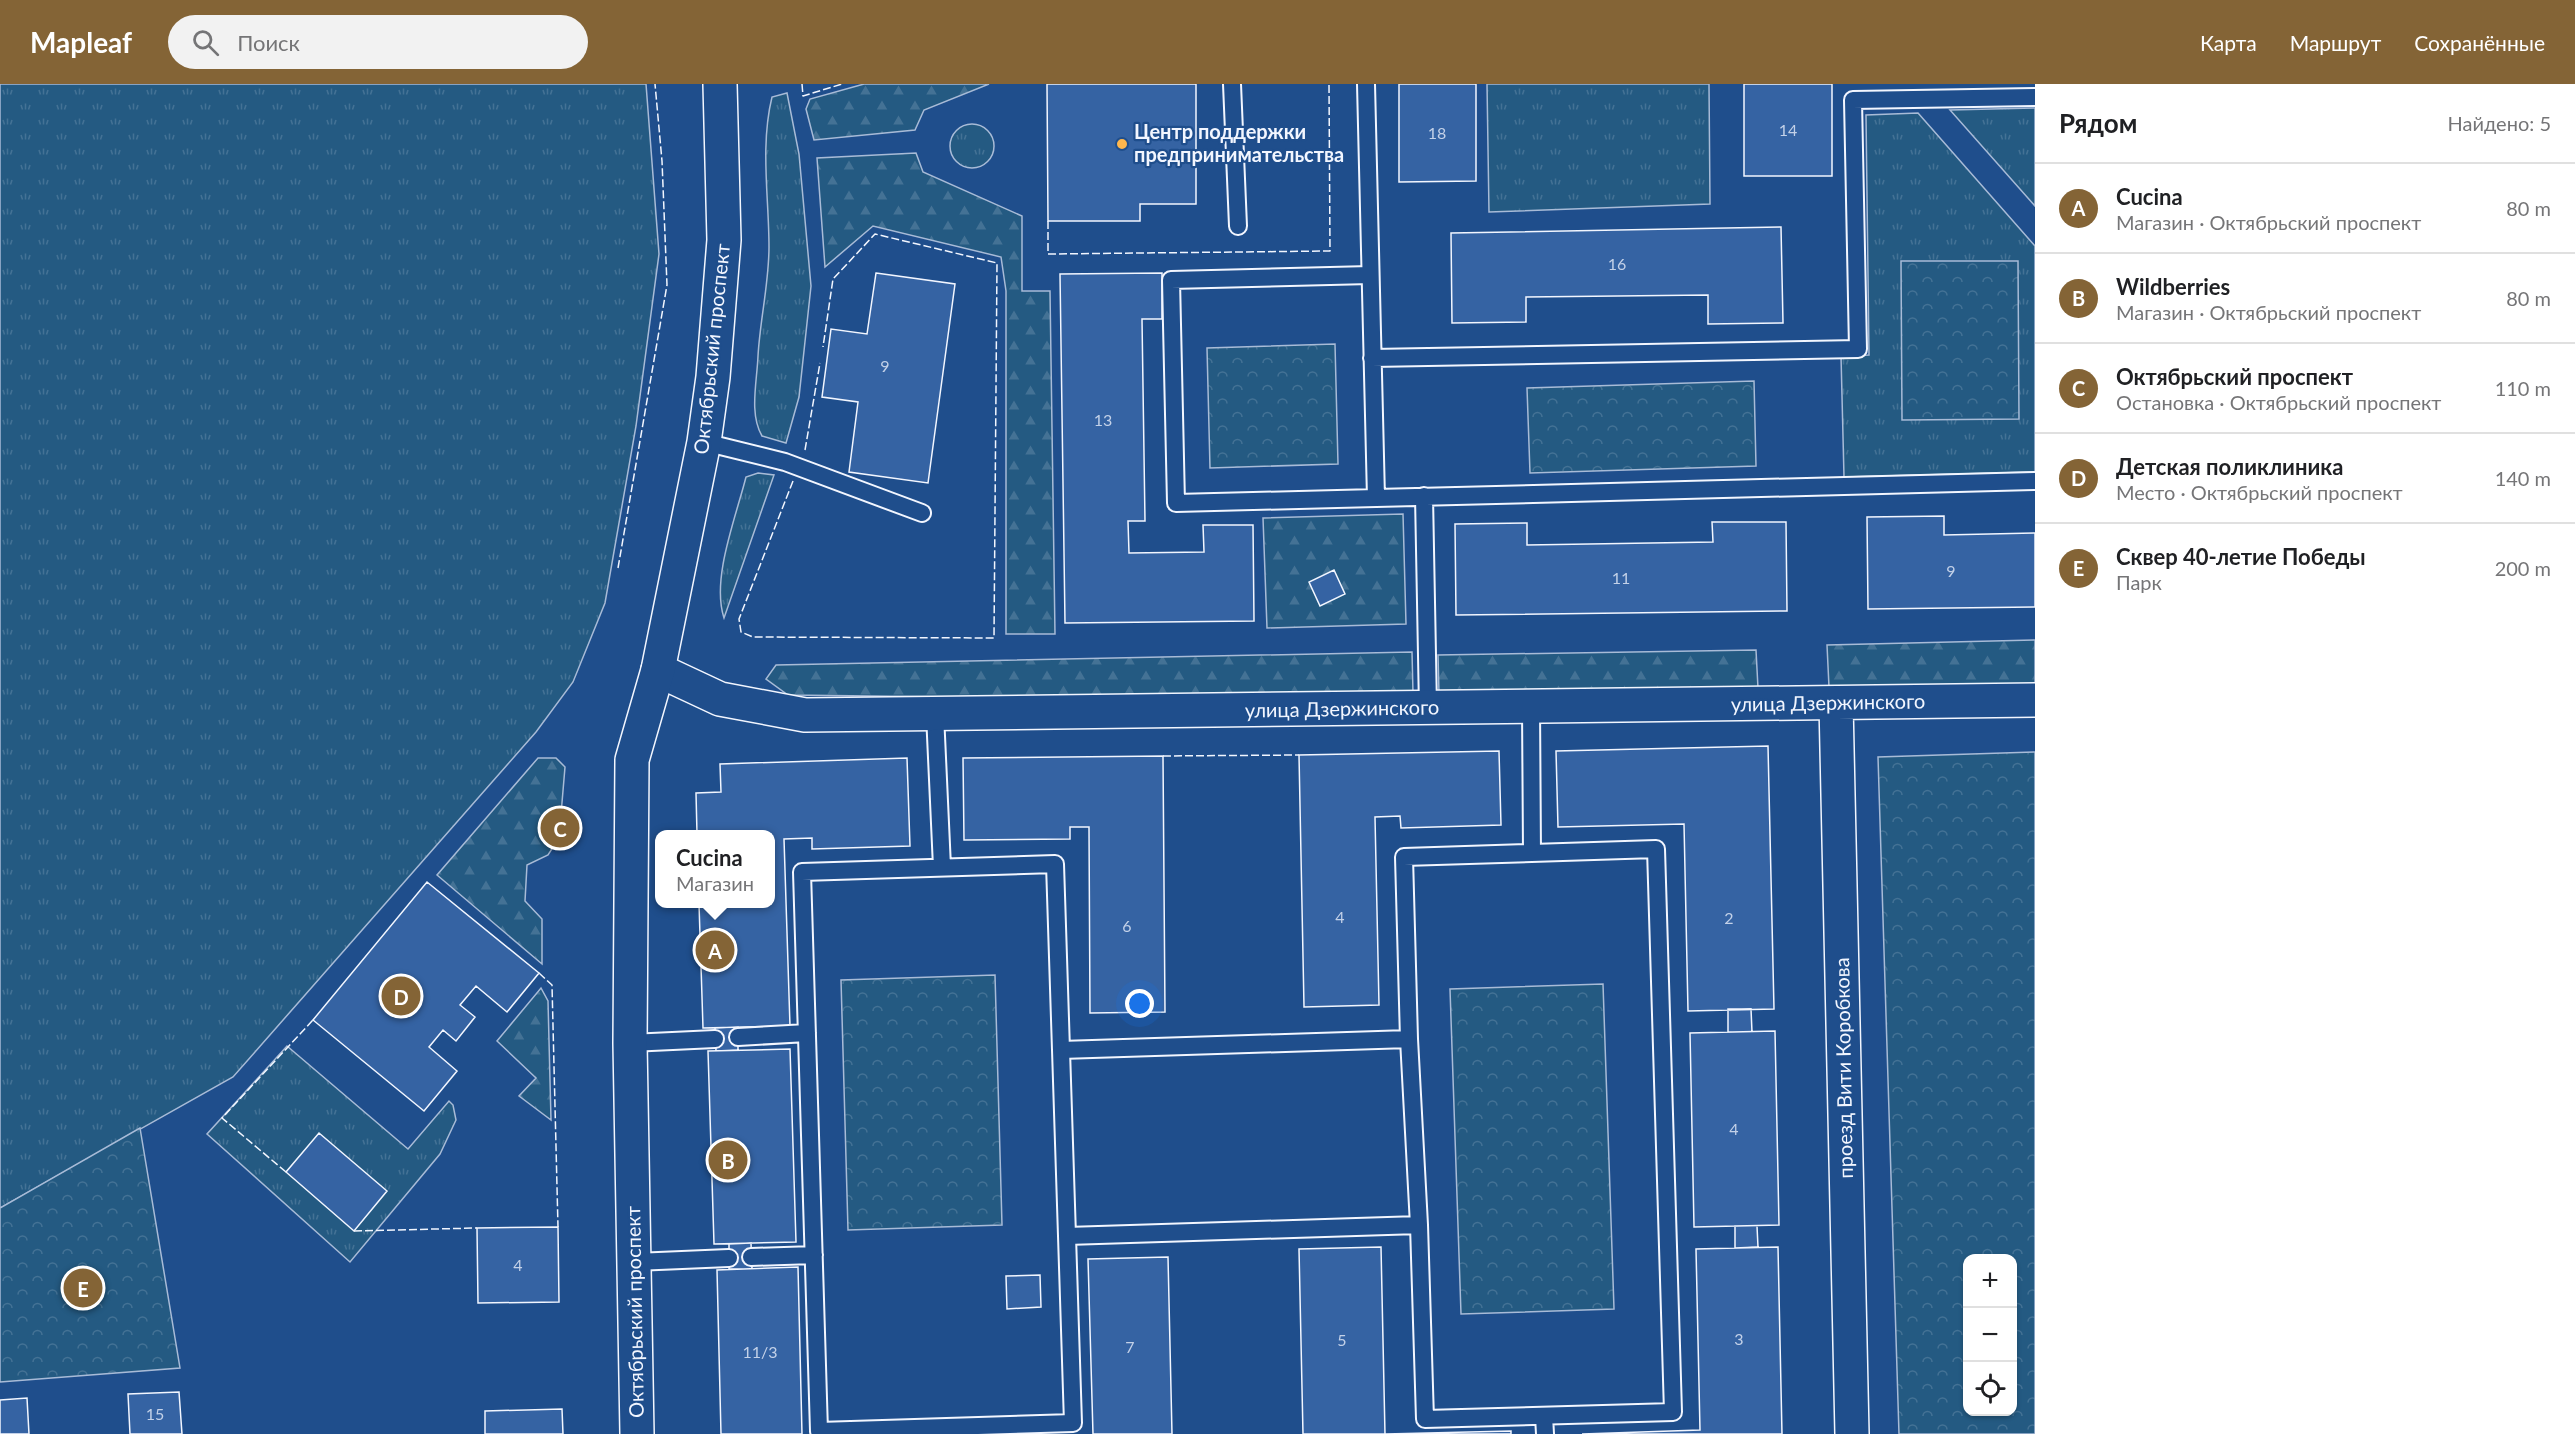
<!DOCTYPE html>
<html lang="ru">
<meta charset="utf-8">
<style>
:root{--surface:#fff;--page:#f2f2f2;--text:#202124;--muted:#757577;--line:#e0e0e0;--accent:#846436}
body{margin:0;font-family:Lato,sans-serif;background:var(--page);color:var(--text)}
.controls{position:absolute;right:18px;bottom:18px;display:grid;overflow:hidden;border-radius:12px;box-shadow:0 2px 4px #0004}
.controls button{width:54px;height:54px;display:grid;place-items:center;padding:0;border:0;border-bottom:2px solid var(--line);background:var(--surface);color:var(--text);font:30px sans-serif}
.you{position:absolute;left:1140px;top:920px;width:21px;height:21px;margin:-15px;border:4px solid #fff;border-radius:50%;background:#1a73e8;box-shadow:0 0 0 9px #1a73e833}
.badge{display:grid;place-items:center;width:39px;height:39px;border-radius:50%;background:var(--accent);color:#fff;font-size:20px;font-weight:700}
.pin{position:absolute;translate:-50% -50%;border:3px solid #fff;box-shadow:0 2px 6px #0006}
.popup{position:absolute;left:655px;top:746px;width:120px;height:78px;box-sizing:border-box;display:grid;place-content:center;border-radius:12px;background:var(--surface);filter:drop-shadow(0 2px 4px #0005);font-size:20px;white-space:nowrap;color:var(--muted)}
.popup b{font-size:22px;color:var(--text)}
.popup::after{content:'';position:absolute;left:50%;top:100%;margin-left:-12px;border:12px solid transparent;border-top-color:var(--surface)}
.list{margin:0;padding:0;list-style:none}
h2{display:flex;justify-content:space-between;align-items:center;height:78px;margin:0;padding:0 24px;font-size:26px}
h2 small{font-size:20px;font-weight:400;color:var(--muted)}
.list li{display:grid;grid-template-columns:39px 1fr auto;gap:18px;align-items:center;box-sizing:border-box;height:90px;padding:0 24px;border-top:2px solid var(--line)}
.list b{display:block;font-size:22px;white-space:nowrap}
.list p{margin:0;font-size:20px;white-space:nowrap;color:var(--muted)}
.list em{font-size:20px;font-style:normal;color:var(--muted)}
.icon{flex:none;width:33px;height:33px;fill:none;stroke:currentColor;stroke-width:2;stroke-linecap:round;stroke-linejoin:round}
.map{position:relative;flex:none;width:2035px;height:1350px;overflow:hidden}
header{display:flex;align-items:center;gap:36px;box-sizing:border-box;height:84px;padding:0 30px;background:var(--accent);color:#fff}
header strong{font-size:28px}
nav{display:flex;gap:33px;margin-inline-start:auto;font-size:21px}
.search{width:420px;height:54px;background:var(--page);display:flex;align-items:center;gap:15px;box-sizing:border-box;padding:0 21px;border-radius:33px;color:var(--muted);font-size:22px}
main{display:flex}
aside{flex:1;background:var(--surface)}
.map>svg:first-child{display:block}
.grass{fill:url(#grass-tufts);stroke:#a8bbd7;stroke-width:1.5}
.forest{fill:url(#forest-firs);stroke:#a8bbd7;stroke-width:1.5}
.park{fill:url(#park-crowns);stroke:#a8bbd7;stroke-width:1.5;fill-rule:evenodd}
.building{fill:#3563a3;stroke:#f2f6ff;stroke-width:1.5}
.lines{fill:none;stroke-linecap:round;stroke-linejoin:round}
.service-casing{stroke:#f2f6ff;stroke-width:20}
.minor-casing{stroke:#f2f6ff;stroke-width:36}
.tertiary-casing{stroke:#f2f6ff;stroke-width:36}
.service{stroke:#1f4e8c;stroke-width:16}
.minor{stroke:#1f4e8c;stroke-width:33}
.tertiary{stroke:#1f4e8c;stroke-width:33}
.fence{stroke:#f2f6ff;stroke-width:1.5;stroke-dasharray:8 3;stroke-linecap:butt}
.poi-dot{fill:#ffb74d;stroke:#1f4e8c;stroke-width:2}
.labels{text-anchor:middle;stroke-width:4.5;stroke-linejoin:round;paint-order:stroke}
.number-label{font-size:16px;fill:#c3d1e8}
.poi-label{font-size:20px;font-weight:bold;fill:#f2f6ff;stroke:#1f4e8c;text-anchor:start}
.street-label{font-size:20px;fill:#f2f6ff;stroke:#1f4e8c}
</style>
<header>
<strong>Mapleaf</strong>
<div class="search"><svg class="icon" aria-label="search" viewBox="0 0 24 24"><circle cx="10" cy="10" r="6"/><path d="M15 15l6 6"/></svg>Поиск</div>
<nav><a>Карта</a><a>Маршрут</a><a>Сохранённые</a></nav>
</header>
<main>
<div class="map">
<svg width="2035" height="1350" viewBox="0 0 2035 1350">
<defs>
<pattern id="grass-tufts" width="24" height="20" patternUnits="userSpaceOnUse" patternTransform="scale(1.5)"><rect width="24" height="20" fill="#245a82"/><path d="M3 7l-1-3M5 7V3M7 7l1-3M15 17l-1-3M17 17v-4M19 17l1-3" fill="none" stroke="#447295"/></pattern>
<pattern id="forest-firs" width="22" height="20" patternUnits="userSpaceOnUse" patternTransform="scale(1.5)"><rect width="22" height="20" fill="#245a82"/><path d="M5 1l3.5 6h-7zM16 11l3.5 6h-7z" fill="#447295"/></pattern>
<pattern id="park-crowns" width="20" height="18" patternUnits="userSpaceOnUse" patternTransform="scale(1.5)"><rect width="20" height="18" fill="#245a82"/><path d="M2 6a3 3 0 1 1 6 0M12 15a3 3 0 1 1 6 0" fill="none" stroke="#447295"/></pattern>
</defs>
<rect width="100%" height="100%" fill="#1f4e8c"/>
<!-- grass -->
<path class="grass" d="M0,0H646L659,170L636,342L605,519L573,598L536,648L233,993L0,1124Z
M1487,0H1709L1710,120L1489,128Z
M787,9L799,70L811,202L799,313L786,359L762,352C749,330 757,298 758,272C760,236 769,199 769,163C769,114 760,62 772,13Z
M2035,24V122L1950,26Z
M1918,29L2035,162V388L1844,393L1841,272L1869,271L1866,31Z
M950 62a22 22 0 1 1 44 0a22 22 0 1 1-44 0Z
M758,389L774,391L724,534C711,495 736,433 746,393Z
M287,962L408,1065L449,1017L453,1021L456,1036L440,1070L350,1178L207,1050Z"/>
<!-- forest -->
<path class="forest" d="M864,0H989L924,26L915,46L814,56L806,25L810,15Z
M916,69L923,88L1022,132V207H1050L1055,550H1006V207L1001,173L873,142L825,183L817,74Z
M1403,430L1406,540L1267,544L1263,434Z
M2035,556V600L1829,603L1827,561Z
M1756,566L1758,604L1439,609L1438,571Z
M1412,568L1413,609L1050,614L788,611L766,595L776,581Z
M538,674H556L565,683L559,754L548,771L527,781L525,817L542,835V880L437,791Z
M541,904L548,917L551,1036L519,1012L536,994L497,957Z"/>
<!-- park -->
<path class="park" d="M1901,177H2018L2019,335L1902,336Z
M1335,260L1338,380L1210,384L1207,264Z
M1754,297L1756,382L1530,389L1527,304Z
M2035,668V1350H1899L1878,673ZM1968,1174H2012V1328H1968Z
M995,891L1002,1141L848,1146L841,896Z
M1603,900L1614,1225L1461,1230L1450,905Z
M140,1044L180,1284L0,1298V1124Z"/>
<!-- building -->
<path class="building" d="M1047,0H1196V120H1140V137H1048Z
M1399,0H1476V97L1399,98Z
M1744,0H1832V92H1744Z
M1781,143L1783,239L1708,240V211L1526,213V238L1452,239L1451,149Z
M876,189L955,200L928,399L849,388L858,318L822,313L831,245L867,250Z
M1162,189V235H1142L1145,437H1128L1129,469L1204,468L1203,441H1253L1254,537L1065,539L1060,190Z
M1944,432V451L2035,449V523L1868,525L1867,433Z
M1712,438H1786L1787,527L1456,531L1455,440L1527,439V461L1713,458Z
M1334,486L1345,510L1320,522L1309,498Z
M1768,662L1774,925L1688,927L1684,740L1558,743L1556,667Z
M1499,667L1501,741L1401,744L1400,732L1375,733L1379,921L1304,923L1299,671Z
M1163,672L1165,928L1090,929L1089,743H1070V755L964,756L963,674Z
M907,674L910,762L812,765V754L784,755L790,942L703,944L699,820H771V750H697L696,709L721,708L720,680Z
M427,798L539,889L507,928L476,902L460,921L475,933L456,957L443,946L429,963L457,987L424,1027L313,936Z
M1728,925H1751L1752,948H1728Z
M738,943V966L716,967L715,944Z
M1775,947L1779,1141L1694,1143L1690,949Z
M790,965L796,1158L714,1160L708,967Z
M319,1049L387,1107L354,1147L286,1088Z
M1735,1142H1757L1758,1163L1735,1164Z
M558,1143L559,1218L478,1219L477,1144Z
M751,1159L752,1185H729V1160Z
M1381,1163L1385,1350L1511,1347V1350H1303L1299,1165Z
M1778,1163L1782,1350H1582L1700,1346L1696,1165Z
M1168,1173L1172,1350H1093L1088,1175Z
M798,1183L802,1350H721L717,1186Z
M1040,1191L1041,1223L1007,1225L1006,1192Z
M179,1308L182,1350H130L128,1310Z
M27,1314L29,1350H0V1316Z
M562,1325L563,1350H485V1327Z"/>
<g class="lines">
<!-- service casing -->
<g class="service-casing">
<path id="service" d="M1232,0L1238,142
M1366,0L1376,414L2035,397
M1370,191L1171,196L1176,419L1376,414
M1372,274L1858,265L1853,16L2035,13
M704,358L785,378L922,429
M1424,412L1428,624
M1531,623L1532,769
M935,630L942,783
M1656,765L1673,1328L1425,1335L1419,1141L1067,1152L1073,1339L819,1347L802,788L1055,780L1061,966L1409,955L1404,773Z
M738,953L807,949
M1409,955L1419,1141
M630,959L715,955
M1061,966L1067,1152
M751,1173L814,1171
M635,1178L729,1174
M1544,1332L1545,1350"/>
</g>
<!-- minor casing -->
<g class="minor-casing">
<path id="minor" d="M658,586L720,615L805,631L2035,616
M1836,619L1852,1350"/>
</g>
<!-- tertiary casing -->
<g class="tertiary-casing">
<path id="tertiary" d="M637,1350L630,959L632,676L658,586L704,358L713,293L724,156L720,0"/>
</g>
<!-- service -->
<use href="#service" class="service"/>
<!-- minor -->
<use href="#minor" class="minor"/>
<!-- tertiary -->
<use href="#tertiary" class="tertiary"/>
<!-- fence -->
<path class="fence" d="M802,0L803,12L842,0
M1048,137V170L1330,167L1329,0
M805,366L820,279
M793,397L739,535L741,548L753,553L994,554L997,179L875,150L833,195L823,263
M618,484L667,201L662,77L655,0
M1163,672L1299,671
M539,889L552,901L558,1143
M286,1088L222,1034L313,936
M354,1147L477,1144"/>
</g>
<!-- markers -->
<circle class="poi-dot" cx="1122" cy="60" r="6"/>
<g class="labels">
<!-- number labels -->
<g class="number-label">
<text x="1788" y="52">14</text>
<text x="1437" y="55">18</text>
<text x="1617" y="186">16</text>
<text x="885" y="288">9</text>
<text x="1103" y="342">13</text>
<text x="1951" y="493">9</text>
<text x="1621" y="500">11</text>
<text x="1340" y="839">4</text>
<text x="1729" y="840">2</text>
<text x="1127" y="848">6</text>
<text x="1734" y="1051">4</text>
<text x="518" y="1187">4</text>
<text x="1739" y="1261">3</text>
<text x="1342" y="1262">5</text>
<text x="1130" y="1269">7</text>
<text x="760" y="1274">11/3</text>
<text x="155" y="1336">15</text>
</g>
<!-- poi labels -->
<g class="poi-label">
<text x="1134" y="55">Центр поддержки<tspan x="1134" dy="23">предпринимательства</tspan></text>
</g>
<!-- street labels -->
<g class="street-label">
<text transform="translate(712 265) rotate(-84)" y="7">Октябрьский проспект</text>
<text transform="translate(1828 619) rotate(-1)" y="7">улица Дзержинского</text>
<text transform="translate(1342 625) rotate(-1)" y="7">улица Дзержинского</text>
<text transform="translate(1844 984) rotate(-91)" y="7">проезд Вити Коробкова</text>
<text transform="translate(635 1228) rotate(-91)" y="7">Октябрьский проспект</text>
</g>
</g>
</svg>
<div class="controls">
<button>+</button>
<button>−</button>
<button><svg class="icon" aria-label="locate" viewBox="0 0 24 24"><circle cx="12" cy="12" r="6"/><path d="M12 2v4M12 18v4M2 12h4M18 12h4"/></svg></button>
</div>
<div class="you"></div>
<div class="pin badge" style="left:715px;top:866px">A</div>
<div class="popup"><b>Cucina</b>Магазин</div>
<div class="pin badge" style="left:728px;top:1076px">B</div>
<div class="pin badge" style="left:560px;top:744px">C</div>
<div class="pin badge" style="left:401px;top:912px">D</div>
<div class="pin badge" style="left:83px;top:1204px">E</div>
</div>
<aside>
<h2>Рядом<small>Найдено: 5</small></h2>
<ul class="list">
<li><span class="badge">A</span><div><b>Cucina</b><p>Магазин · Октябрьский проспект</p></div><em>80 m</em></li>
<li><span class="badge">B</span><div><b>Wildberries</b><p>Магазин · Октябрьский проспект</p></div><em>80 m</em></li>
<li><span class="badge">C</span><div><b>Октябрьский проспект</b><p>Остановка · Октябрьский проспект</p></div><em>110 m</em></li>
<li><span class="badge">D</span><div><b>Детская поликлиника</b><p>Место · Октябрьский проспект</p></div><em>140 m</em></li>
<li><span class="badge">E</span><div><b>Сквер 40-летие Победы</b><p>Парк</p></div><em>200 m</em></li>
</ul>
</aside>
</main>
